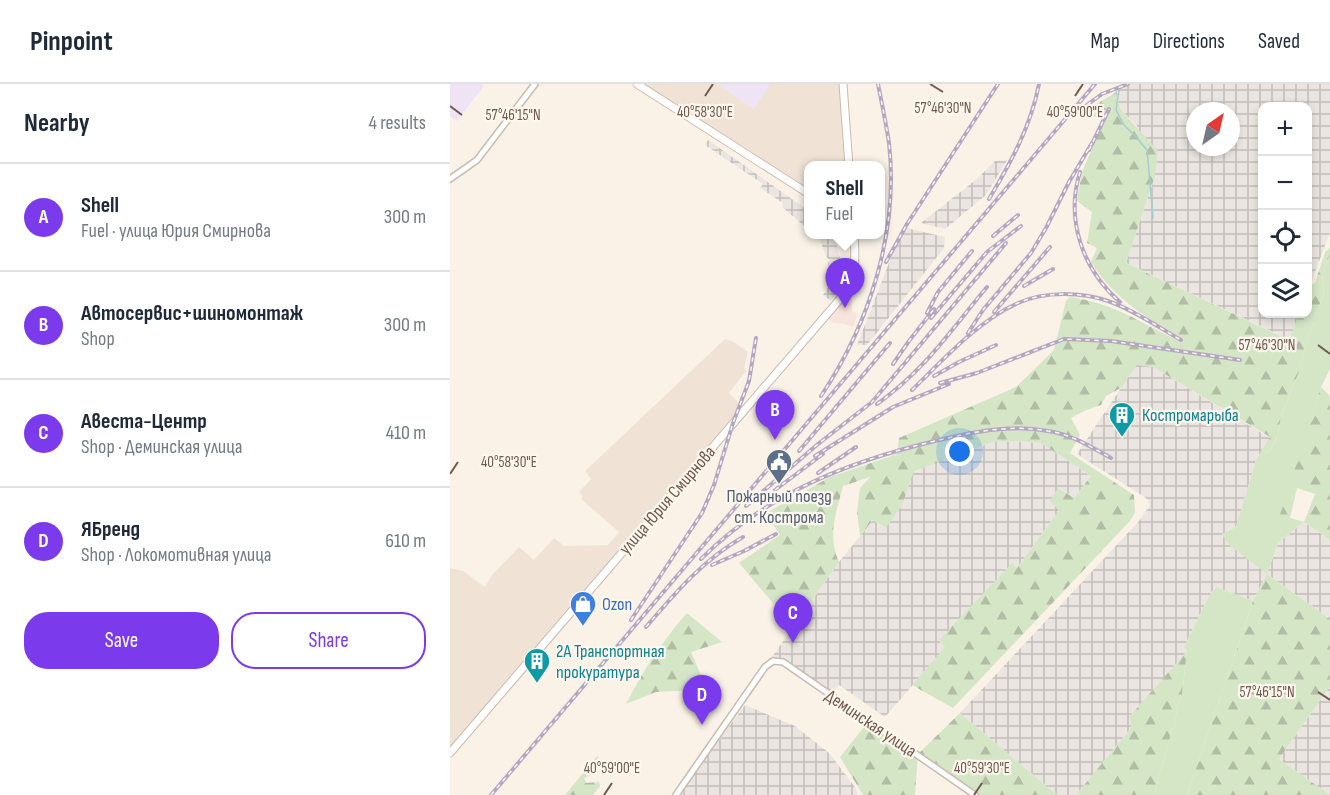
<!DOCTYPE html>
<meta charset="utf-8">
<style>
:root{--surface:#fff;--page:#f2f2f3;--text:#1f2937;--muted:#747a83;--line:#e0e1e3;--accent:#7c3aed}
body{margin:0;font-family:"Sofia Sans Condensed",sans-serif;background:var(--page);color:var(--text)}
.controls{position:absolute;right:18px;top:18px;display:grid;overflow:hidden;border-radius:12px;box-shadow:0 3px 9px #0003}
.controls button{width:54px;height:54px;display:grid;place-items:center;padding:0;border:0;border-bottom:2px solid var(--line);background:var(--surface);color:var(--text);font:30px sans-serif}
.compass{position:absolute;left:736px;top:18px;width:54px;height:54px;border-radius:50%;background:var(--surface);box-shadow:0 3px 9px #0003;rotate:34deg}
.you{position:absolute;left:510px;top:368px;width:21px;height:21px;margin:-15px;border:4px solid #fff;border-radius:50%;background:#1a73e8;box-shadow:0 0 0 9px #1a73e833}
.badge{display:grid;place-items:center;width:39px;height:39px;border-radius:50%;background:var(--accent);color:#fff;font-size:20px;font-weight:700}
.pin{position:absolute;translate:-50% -50px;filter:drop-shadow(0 2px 3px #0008)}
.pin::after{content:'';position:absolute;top:32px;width:21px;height:18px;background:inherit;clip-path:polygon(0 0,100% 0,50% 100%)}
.popup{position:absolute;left:354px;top:77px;width:81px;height:78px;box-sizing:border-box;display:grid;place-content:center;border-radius:12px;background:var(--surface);filter:drop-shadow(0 2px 4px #0005);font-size:20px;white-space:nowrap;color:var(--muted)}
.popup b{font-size:22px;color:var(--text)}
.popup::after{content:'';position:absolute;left:50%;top:100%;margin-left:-12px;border:12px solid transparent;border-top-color:var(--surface)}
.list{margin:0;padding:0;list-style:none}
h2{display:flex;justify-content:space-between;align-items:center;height:78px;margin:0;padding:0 24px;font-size:26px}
h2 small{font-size:20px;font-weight:400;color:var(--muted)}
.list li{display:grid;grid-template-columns:39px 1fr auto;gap:18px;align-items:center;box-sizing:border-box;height:108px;padding:0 24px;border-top:2px solid var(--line)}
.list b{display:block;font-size:22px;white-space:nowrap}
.list p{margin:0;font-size:20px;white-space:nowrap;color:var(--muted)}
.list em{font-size:20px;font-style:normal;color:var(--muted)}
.actions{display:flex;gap:12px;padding:18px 24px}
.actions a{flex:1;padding:14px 0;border:2px solid var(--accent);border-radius:24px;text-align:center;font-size:21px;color:var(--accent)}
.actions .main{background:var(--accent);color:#fff}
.icon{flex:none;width:33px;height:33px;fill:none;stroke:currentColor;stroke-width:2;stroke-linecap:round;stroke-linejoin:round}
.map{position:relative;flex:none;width:880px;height:711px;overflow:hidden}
header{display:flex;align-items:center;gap:36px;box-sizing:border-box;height:84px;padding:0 30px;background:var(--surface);border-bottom:2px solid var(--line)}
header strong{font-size:28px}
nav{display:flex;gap:33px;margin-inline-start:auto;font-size:21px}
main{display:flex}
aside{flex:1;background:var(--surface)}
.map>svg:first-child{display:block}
.residential{fill:#f0e3d6}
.commercial{fill:#f8e4dc}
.industrial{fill:url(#industrial-grid);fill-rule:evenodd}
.education{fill:#efe4f6}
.grass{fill:#d5e6c7}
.forest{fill:url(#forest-firs)}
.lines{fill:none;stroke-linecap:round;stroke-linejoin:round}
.stream{stroke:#a5ccd1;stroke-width:1.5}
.minor-casing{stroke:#cabaae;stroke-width:8}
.secondary-casing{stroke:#ccbaad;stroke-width:9}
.minor{stroke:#fff;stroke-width:5}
.secondary{stroke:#fff;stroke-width:7}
.rail-casing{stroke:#b4a7c2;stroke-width:4}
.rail{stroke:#fdf6ed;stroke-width:1.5;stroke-dasharray:4.5;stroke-linecap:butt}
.ticks{fill:none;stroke:#70594f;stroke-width:2}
.labels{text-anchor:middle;stroke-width:4.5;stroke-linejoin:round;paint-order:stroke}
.culture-label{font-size:18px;fill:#0d838f;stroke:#fdf6ed;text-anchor:start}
.service-label{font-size:18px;fill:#4e5e75;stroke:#fdf6ed}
.street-label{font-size:18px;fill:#70594f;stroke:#fdf6ed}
.shop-label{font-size:18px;fill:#366cbe;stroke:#fdf6ed;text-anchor:start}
.ticks-label{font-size:15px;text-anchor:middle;fill:#70594f;stroke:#fdf6ed;stroke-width:4.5;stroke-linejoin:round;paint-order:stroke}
</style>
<header>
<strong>Pinpoint</strong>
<nav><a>Map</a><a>Directions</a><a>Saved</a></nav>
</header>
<main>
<aside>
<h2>Nearby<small>4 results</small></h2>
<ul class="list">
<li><span class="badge">A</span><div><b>Shell</b><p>Fuel · улица Юрия Смирнова</p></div><em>300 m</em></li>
<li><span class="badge">B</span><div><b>Автосервис+шиномонтаж</b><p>Shop</p></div><em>300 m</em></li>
<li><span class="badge">C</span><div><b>Авеста-Центр</b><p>Shop · Деминская улица</p></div><em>410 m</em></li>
<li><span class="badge">D</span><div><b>ЯБренд</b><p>Shop · Локомотивная улица</p></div><em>610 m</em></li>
</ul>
<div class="actions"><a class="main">Save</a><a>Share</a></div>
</aside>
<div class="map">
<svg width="880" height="711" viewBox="0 0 880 711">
<defs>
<pattern id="industrial-grid" width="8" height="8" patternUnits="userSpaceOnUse" patternTransform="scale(1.5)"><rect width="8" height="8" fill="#eae5e0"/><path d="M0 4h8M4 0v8" fill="none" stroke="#c2bdb8"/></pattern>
<pattern id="forest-firs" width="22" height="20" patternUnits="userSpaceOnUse" patternTransform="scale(1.5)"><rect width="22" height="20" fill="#d5e6c7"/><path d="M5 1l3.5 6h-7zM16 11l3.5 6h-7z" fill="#b1bda4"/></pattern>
</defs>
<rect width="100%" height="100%" fill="#faf2e7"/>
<!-- residential -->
<path class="residential" d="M193,0H389L395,81L359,82V104Z
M275,255L282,257L298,268L294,284L296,287L279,309L289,319L282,337L0,666V484L13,487L35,503L42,491L69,463L84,476L104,454L114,462L158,461L169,448L131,415L133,412L129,408L141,395L135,387Z"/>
<!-- commercial -->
<path class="commercial" d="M397,211L402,215V227L408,230L403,243L394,240L383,239L378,235Z"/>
<!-- industrial -->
<path class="industrial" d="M677,0H880V149L858,206V22H812V230H849L840,256L676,179L705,92L687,42L671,26L665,9L669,2ZM745,27H781V63H745Z
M258,56L359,127V146L332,123L333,119L310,104L313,100L255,61Z
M557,76L536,111L495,145L471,139L528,94L545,77Z
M456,144L495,153L494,164L417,261H407L444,166Z
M364,151H384L393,187L394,198L381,217L373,211L382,197L378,179L380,176L376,173L370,156Z
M687,280L703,283L820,354L806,376L786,443L772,451L817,490L828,459L854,438L880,456V535L817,490L803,517L765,503L759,512L734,563L737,567L680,632L681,644L626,711H607L510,629L689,437L700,421L698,416L693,412L627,370Z
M565,357L591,359L641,392L624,414L609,404V426L567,484L562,480L489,557L496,563L435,633L389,601L381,612L333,578L323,577L315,583L389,478L423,436L435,444L452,421L463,387L543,358Z
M880,602V711L829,675Z
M295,621L345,642L379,669L405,703L408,711H228Z"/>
<!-- education -->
<path class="education" d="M0,0H30L34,2L7,37L0,32Z
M267,0H320L304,25Z"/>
<!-- grass -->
<path class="grass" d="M880,170V285L871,303L831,431L854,438L828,459L817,490L779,461L772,450L786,443L806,376L812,366L818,369L827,354L831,333L850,285L857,256L874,209L872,190Z
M766,503L803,517L737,711H704L732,610L737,567L734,563L759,512Z"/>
<!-- forest -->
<path class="forest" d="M665,9L671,26L708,67L705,92L676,179L839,256L849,230H858V206L859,202L865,199L875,168L880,164V170L872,190L874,209L857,256L850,285L831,333L827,353L818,369L812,366L820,353L703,283L687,281L671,304L656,312L651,321L634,327L621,334L630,351L620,369L684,411L685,429L680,437L503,624L462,601L495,563L489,556L562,479L567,484L609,426L600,417L608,404L624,414L641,392L591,359L565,357L543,358L464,387L452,421L436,444L423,436L410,452L407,428L410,404L420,393L393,402C386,430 377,451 389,478L343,543L289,479L330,451L316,429L380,393L447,370L449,354L566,303L604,266L616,217L620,213C668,220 691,240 732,258L733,255C698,235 663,214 641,178L647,164L637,159L642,128L627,117L632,88L655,34L645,33L636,26Z
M871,303L880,312V456L854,438L865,410L847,404L840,434L830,431Z
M817,490L880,535V602L829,675L880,711H737L803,517Z
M237,529L272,558L241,568L250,589L263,597L262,605L206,608L176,620C193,587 212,557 237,529Z
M737,567L732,610L704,711H626L681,644L680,632Z
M510,629L607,711H525L468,671L465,711H413L390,673L418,638L468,670Z
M148,671L147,688L134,694L136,699L149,698L150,702L143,711H115Z"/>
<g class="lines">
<!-- stream -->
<path class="stream" d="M669,6L666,26L674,41L685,52L697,66L703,134"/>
<!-- minor casing -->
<g class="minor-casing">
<path id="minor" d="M0,95L27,76L85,0
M226,711L315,583L323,577L333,578L525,711"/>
</g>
<!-- secondary casing -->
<g class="secondary-casing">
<path id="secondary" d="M187,0L359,110
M393,0L399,82
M0,669L390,215C406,191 406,178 404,150"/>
</g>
<!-- minor -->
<use href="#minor" class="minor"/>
<!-- secondary -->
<use href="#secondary" class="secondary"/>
<!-- rail casing -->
<g class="rail-casing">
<path id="rail" d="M630,26L652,10L678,0
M639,66L659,25
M630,88C615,136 633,186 670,218
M539,115C561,78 581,42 589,0
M543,152L568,131
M436,178L457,140L548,0
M574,202L603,185
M544,228L600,163
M477,229L488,208L522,167
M481,234L537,168L571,142
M518,249L533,226L581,169L596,144L619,98L642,59
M443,280L459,257L484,225
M484,292L509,278L546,261
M490,299L527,289L614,255L661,257L790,276
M462,306C492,277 529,236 568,219C595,207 631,208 658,217C684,226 708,243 731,256
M371,312C420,239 449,147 439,59C436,39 432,20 428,0
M427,320C475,286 500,247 537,203
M349,367L440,259
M365,372L443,323L499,300
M368,389L406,363
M325,406L373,370
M296,422L368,360L422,318L556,159
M251,475C316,410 397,378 485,357C522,348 560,340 598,347C621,350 641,363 661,374
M262,481L294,467L326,450
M181,536L252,429L264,401L283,339L299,297L306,254
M196,543C226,508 253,476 293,453
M41,711L645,0"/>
</g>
<!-- rail -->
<use href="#rail" class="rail"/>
</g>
<!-- ticks -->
<path class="ticks" d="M480,0L493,8M255,12L263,0M625,12L633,0M0,22L12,31M868,261L880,270M0,390L8,378M868,608L880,616M154,711L162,699M524,711L532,699"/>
<!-- icons -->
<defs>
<g id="building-pin" transform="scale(1.35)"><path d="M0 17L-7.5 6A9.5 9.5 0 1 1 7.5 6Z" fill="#0f9aa8" stroke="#fdf6ed"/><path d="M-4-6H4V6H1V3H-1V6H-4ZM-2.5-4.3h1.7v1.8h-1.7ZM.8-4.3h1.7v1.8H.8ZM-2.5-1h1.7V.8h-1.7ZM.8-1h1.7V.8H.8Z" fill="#fff"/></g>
<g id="civic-pin" transform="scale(1.35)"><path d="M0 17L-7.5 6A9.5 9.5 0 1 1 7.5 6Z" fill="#5c6f8a" stroke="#fdf6ed"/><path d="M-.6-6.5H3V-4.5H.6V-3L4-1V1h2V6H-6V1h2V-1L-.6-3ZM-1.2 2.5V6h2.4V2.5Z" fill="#fff"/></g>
<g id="shop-pin" transform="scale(1.35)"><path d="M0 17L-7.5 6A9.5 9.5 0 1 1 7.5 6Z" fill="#3f7fe0" stroke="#fdf6ed"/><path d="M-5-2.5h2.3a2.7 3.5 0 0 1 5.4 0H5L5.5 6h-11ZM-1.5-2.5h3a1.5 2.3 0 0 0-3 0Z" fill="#fff"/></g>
</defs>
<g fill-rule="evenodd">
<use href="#building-pin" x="672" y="331"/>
<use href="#civic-pin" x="329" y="378"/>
<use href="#shop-pin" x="133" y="520"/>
<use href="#building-pin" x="87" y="577"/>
</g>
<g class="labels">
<!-- culture labels -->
<g class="culture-label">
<text x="692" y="337">Костромарыба</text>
<text x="106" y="573">2А Транспортная<tspan x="106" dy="21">прокуратура</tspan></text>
</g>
<!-- service labels -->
<g class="service-label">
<text x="329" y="418">Пожарный поезд<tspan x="329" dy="21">ст. Кострома</tspan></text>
</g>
<!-- street labels -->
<g class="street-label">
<text transform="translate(217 416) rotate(-49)" y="6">улица Юрия Смирнова</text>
<text transform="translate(421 639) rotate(34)" y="6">Деминская улица</text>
</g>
<!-- shop labels -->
<g class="shop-label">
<text x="152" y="526">Ozon</text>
</g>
</g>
<g class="ticks-label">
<text x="493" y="29">57°46'30"N</text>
<text x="255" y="33">40°58'30"E</text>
<text x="625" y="33">40°59'00"E</text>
<text x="63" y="36">57°46'15"N</text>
<text x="817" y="266">57°46'30"N</text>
<text x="59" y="383">40°58'30"E</text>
<text x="817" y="613">57°46'15"N</text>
<text x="162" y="689">40°59'00"E</text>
<text x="532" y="689">40°59'30"E</text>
</g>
</svg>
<div class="controls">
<button>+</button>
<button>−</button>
<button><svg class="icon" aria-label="locate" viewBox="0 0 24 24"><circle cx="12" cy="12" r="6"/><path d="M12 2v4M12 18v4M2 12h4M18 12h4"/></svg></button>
<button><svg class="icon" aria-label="layers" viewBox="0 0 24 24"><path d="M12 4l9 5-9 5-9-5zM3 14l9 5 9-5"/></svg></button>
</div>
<svg class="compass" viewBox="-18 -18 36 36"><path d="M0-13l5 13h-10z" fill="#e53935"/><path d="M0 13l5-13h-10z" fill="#747a83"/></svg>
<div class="you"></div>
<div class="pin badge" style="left:395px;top:224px">A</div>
<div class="popup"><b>Shell</b>Fuel</div>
<div class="pin badge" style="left:325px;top:356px">B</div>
<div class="pin badge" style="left:343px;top:559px">C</div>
<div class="pin badge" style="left:252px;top:641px">D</div>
</div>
</main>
